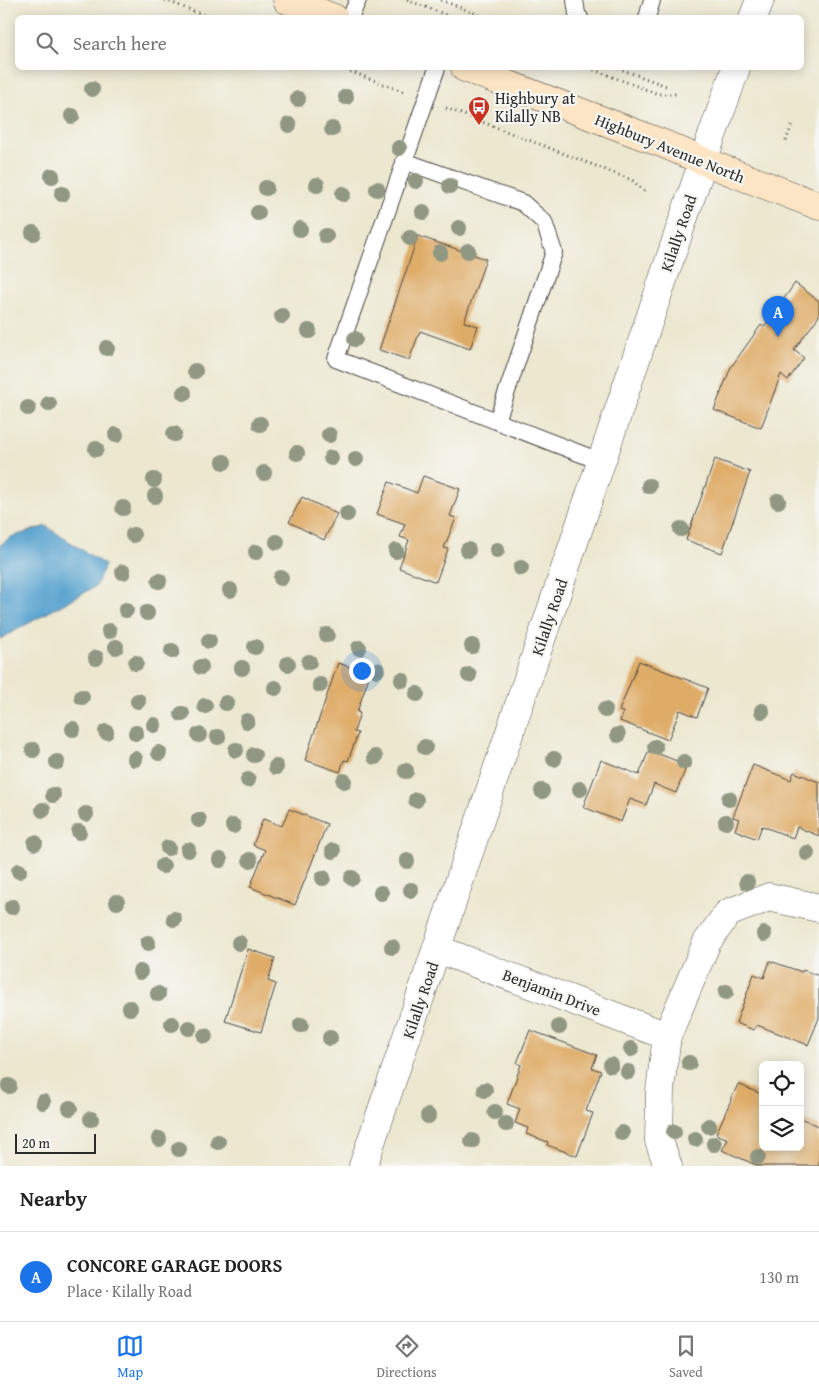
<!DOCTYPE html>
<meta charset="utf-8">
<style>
:root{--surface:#fff;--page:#f2f2f2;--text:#222;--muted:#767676;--line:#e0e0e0;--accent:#1a73e8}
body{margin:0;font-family:"Gentium Book Plus",serif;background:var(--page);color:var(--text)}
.controls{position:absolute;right:15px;bottom:15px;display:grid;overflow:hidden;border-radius:8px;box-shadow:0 2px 12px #0003}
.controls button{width:45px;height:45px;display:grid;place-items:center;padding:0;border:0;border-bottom:1px solid var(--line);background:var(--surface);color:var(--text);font:25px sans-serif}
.scale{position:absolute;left:15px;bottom:12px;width:81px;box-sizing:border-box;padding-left:5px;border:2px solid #2b2b2b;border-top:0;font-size:14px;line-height:18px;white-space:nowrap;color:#2b2b2b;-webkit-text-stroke:4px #f6f6f2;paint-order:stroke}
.you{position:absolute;left:361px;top:670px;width:18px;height:18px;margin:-12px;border:4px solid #fff;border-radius:50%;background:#1a73e8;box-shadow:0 0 0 8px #1a73e833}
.badge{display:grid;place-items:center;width:32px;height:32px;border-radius:50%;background:var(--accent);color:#fff;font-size:16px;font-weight:700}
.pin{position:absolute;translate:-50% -41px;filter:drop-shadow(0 1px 2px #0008)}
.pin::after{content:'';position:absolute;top:26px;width:18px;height:15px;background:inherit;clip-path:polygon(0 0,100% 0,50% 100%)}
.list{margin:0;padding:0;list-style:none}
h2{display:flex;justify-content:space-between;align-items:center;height:65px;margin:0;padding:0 20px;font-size:21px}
h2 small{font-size:16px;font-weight:400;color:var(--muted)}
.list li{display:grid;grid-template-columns:32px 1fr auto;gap:15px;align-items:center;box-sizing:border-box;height:90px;padding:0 20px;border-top:1px solid var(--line)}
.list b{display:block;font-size:19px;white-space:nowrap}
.list p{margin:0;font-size:16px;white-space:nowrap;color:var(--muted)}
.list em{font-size:16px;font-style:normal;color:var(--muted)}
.icon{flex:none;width:28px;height:28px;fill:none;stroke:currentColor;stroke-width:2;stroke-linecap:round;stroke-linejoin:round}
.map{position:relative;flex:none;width:819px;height:1166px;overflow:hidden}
.search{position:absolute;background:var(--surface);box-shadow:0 2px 12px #0003;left:15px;right:15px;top:15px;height:55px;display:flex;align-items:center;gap:12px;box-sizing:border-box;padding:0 18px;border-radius:8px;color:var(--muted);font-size:19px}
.sheet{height:155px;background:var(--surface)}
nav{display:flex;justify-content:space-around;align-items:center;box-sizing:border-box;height:70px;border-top:1px solid var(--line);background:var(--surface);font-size:14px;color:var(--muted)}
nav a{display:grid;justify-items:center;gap:2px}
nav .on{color:var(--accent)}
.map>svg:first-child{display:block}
.water{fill:#56a2cf;stroke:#40667d}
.building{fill:#dfac67}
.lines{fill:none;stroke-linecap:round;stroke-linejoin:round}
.service-casing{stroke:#484744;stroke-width:18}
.minor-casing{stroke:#484744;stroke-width:29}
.tertiary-casing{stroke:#484744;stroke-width:29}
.secondary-casing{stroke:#484744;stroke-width:29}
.path{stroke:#484744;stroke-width:3;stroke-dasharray:1 4;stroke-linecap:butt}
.service{stroke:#fff;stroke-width:16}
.minor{stroke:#fff;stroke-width:28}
.tertiary{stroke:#fff;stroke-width:28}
.secondary{stroke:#fce5c4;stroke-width:28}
.tree{fill:#909782}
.labels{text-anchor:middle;stroke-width:4.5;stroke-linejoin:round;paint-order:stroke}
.poi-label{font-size:16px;fill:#2b2b2b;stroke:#f6f6f2;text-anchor:start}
.street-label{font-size:16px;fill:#2b2b2b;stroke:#f6f6f2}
</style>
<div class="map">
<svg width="819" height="1166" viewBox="0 0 819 1166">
<rect width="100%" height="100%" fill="#f6f6f2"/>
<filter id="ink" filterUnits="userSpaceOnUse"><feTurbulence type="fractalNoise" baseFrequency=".02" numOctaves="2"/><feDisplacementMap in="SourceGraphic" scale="10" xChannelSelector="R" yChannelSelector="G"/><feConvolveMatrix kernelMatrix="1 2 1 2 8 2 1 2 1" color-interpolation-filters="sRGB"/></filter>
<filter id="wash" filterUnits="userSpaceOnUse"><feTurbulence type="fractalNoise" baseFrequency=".0096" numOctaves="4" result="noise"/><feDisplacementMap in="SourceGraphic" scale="20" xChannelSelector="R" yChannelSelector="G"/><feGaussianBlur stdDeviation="1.12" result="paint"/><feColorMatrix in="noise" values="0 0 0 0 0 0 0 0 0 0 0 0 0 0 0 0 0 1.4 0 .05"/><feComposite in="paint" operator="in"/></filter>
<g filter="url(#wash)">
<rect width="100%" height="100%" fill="#ece7cf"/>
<!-- water -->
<path class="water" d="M46,526L105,565L96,586L0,639V545L11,537Z"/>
<g id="blocks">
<!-- building -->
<path class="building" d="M418,236L486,259L464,322L478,326L470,349L420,331L409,360L379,350Z
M795,283L819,301V316L794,350L804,358L788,380L781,374L761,428L714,410L731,367L761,325L764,327Z
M715,459L750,472L722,553L686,540Z
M423,476L460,489L450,516L456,518L444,548L448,549L436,582L399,568L409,540L400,537L405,524L377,514L389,482L417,493Z
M302,497L337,514L324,540L289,522Z
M639,661L708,688L697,717L680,710L668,740L620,721L623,712L619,711Z
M338,663L370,674L357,712L360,713L354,732L358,733L348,761L344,760L340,772L305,760Z
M649,750L687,765L676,793L654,784L646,805L630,799L621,822L583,807L601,760L639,775Z
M753,765L791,780L794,772L819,782V836L797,827L793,838L762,826L757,839L735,830L739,819L733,817Z
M289,809L327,824L295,905L250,887L265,850L253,845L263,819L282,826Z
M248,949L275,958L268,981L276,984L261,1032L225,1021Z
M770,961L802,972L803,970L819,976V1018L808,1045L757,1025L754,1030L736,1023L754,974L764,978Z
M530,1030L597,1055L592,1068L601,1071L586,1111L593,1113L577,1156L547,1145L548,1142L526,1134L528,1128L515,1123L520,1109L507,1104L521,1065L517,1063Z
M738,1084L763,1095V1147H800V1118L819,1126V1166H758L722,1150L728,1139L716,1134Z"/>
</g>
</g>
<g filter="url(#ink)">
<use href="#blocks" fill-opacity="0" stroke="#484744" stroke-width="1"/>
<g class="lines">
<!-- service casing -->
<g class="service-casing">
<path id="service" d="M575,0L577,14L580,18
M350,18L358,0
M647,18L652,0
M437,68L336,359L602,462
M404,161L523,203L544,222L554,252L497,421"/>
</g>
<!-- minor casing -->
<g class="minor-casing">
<path id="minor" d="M437,949L667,1036
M668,1166L659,1141L660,1090L667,1036L707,942L728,913L769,897L819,908"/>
</g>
<!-- tertiary casing -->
<g class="tertiary-casing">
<path id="tertiary" d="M753,18L760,0
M363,1166L703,161L736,68"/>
</g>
<!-- secondary casing -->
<g class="secondary-casing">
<path id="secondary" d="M287,0L334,18
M465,68L664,144L703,161L819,206"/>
</g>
<!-- path -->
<path class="path" d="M165,0L211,18
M407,0L454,18
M441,0L487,18
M341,68L405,92
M589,68L658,94H678
M618,68L669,87
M446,108L632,180L645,192
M786,141L792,125"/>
<!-- service -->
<use href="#service" class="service"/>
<!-- minor -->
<use href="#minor" class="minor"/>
<!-- tertiary -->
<use href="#tertiary" class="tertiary"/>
<!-- secondary -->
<use href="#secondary" class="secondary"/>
</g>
<!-- trees -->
<g class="tree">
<circle cx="92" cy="89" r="8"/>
<circle cx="346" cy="97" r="8"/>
<circle cx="298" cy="99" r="8"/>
<circle cx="72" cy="116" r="8"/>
<circle cx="289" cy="125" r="8"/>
<circle cx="332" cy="129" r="8"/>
<circle cx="399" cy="148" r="8"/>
<circle cx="52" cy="176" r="8"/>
<circle cx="416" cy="181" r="8"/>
<circle cx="317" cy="185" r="8"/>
<circle cx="450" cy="186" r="8"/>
<circle cx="266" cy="188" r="8"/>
<circle cx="377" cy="189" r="8"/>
<circle cx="62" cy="194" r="8"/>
<circle cx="343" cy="194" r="8"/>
<circle cx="423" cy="212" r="8"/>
<circle cx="258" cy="213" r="8"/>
<circle cx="459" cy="228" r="8"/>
<circle cx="300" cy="229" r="8"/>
<circle cx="33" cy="233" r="8"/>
<circle cx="326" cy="236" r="8"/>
<circle cx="410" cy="238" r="8"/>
<circle cx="468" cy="251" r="8"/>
<circle cx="440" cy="253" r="8"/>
<circle cx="282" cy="316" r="8"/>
<circle cx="309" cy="331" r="8"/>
<circle cx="355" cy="339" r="8"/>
<circle cx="107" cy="348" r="8"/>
<circle cx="195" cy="371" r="8"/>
<circle cx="184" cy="393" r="8"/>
<circle cx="49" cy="404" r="8"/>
<circle cx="28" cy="408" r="8"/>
<circle cx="260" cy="424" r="8"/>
<circle cx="174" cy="434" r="8"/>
<circle cx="116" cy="435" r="8"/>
<circle cx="329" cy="435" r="8"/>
<circle cx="96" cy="449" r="8"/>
<circle cx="297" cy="453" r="8"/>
<circle cx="331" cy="458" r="8"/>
<circle cx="356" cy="459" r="8"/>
<circle cx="224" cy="462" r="8"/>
<circle cx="264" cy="473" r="8"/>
<circle cx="154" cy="480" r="8"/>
<circle cx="649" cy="486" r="8"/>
<circle cx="155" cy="496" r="8"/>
<circle cx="778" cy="501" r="8"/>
<circle cx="123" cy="508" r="8"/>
<circle cx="347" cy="514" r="8"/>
<circle cx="681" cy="529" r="8"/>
<circle cx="133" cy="535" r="8"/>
<circle cx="277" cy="542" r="8"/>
<circle cx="468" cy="550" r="8"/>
<circle cx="497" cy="550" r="8"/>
<circle cx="396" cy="551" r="8"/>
<circle cx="256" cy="552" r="8"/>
<circle cx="521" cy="568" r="8"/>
<circle cx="123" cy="572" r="8"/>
<circle cx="281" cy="578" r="8"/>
<circle cx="159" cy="581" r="8"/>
<circle cx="230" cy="590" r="8"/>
<circle cx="126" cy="610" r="8"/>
<circle cx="147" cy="613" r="8"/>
<circle cx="109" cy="631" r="8"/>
<circle cx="327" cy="635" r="8"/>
<circle cx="209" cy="641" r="8"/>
<circle cx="472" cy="646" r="8"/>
<circle cx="116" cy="647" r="8"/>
<circle cx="255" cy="647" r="8"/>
<circle cx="359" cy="648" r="8"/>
<circle cx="172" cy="651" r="8"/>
<circle cx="96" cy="658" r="8"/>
<circle cx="309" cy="662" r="8"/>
<circle cx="136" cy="663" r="8"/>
<circle cx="288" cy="664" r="8"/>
<circle cx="201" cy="667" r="8"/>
<circle cx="242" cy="668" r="8"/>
<circle cx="377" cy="670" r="8"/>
<circle cx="469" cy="675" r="8"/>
<circle cx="402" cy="680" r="8"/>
<circle cx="320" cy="685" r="8"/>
<circle cx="275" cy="688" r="8"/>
<circle cx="417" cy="694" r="8"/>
<circle cx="82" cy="697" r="8"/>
<circle cx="138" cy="701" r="8"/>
<circle cx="226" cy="703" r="8"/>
<circle cx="205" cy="706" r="8"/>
<circle cx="605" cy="710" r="8"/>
<circle cx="762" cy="711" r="8"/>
<circle cx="182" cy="714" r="8"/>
<circle cx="247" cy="721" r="8"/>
<circle cx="154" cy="725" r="8"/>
<circle cx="73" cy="729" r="8"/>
<circle cx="106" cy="732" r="8"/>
<circle cx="136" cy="733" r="8"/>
<circle cx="199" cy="735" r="8"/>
<circle cx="618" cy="735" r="8"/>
<circle cx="218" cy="737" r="8"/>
<circle cx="425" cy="747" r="8"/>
<circle cx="655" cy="747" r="8"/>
<circle cx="33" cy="750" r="8"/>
<circle cx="236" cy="750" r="8"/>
<circle cx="159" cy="753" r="8"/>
<circle cx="254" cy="755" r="8"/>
<circle cx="375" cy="757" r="8"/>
<circle cx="135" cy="759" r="8"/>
<circle cx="554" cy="759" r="8"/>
<circle cx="57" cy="762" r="8"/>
<circle cx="684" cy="762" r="8"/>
<circle cx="276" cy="767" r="8"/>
<circle cx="406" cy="771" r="8"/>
<circle cx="248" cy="780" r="8"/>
<circle cx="344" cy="781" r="8"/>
<circle cx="580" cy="789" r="8"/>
<circle cx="542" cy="791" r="8"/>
<circle cx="53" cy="795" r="8"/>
<circle cx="729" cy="799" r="8"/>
<circle cx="416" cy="800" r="8"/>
<circle cx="43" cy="810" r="8"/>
<circle cx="86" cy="814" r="8"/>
<circle cx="199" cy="820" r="8"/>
<circle cx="726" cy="822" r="8"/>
<circle cx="233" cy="826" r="8"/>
<circle cx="79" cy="832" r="8"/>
<circle cx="35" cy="843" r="8"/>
<circle cx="168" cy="848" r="8"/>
<circle cx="188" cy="850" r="8"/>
<circle cx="333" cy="851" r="8"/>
<circle cx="807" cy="853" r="8"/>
<circle cx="220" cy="860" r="8"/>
<circle cx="250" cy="860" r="8"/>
<circle cx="407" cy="861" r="8"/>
<circle cx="163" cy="866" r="8"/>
<circle cx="19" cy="871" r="8"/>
<circle cx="323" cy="878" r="8"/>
<circle cx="352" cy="878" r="8"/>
<circle cx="747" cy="882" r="8"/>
<circle cx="411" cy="890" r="8"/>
<circle cx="381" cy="893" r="8"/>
<circle cx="117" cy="902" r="8"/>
<circle cx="12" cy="907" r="8"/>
<circle cx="174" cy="919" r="8"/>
<circle cx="764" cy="934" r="8"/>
<circle cx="148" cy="943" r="8"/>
<circle cx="239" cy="943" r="8"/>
<circle cx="392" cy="947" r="8"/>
<circle cx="140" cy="972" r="8"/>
<circle cx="726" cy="992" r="8"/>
<circle cx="158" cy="994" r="8"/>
<circle cx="130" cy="1008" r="8"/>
<circle cx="172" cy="1024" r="8"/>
<circle cx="301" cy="1025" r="8"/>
<circle cx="559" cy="1027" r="8"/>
<circle cx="189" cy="1028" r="8"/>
<circle cx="205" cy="1036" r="8"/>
<circle cx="330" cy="1038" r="8"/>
<circle cx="631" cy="1049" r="8"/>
<circle cx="689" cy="1063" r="8"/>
<circle cx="611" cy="1065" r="8"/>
<circle cx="628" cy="1072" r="8"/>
<circle cx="9" cy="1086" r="8"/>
<circle cx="485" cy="1090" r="8"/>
<circle cx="43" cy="1102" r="8"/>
<circle cx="70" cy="1108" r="8"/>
<circle cx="495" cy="1112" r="8"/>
<circle cx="428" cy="1116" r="8"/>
<circle cx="91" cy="1119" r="8"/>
<circle cx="506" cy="1124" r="8"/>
<circle cx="709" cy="1126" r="8"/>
<circle cx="674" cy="1132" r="8"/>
<circle cx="622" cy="1133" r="8"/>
<circle cx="159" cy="1139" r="8"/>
<circle cx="695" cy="1139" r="8"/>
<circle cx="472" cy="1141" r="8"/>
<circle cx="218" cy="1142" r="8"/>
<circle cx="714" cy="1144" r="8"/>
<circle cx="179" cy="1149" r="8"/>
<circle cx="758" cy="1157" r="8"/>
</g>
</g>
<!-- icons -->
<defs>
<g id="bus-pin" transform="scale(1.125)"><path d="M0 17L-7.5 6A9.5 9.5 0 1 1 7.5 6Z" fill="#c8321e" stroke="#f6f6f2"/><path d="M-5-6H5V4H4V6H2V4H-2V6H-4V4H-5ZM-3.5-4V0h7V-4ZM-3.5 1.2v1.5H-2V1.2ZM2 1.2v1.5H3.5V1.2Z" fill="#fff"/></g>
</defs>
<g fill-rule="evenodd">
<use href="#bus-pin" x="479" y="107"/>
</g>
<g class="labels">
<!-- poi labels -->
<g class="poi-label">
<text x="495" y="104">Highbury at<tspan x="495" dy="18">Kilally NB</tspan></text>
</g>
<!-- street labels -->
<g class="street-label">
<text transform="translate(670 148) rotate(22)" y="6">Highbury Avenue North</text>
<text transform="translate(678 233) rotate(-71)" y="6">Kilally Road</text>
<text transform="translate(549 617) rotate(-71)" y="6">Kilally Road</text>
<text transform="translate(552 992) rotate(21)" y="6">Benjamin Drive</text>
<text transform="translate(420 1000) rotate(-71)" y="6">Kilally Road</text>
</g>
</g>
</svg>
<div class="controls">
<button><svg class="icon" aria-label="locate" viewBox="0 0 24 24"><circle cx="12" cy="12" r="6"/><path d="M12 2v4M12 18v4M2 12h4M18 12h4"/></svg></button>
<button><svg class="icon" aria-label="layers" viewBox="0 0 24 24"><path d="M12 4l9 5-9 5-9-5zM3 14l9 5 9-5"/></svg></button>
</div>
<div class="scale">20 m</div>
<div class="you"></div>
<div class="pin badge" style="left:778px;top:337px">A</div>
<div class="search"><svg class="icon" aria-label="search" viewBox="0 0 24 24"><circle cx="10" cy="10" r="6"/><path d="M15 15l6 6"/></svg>Search here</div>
</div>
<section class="sheet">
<h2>Nearby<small></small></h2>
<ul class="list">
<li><span class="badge">A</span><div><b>CONCORE GARAGE DOORS</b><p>Place · Kilally Road</p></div><em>130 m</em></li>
</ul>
</section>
<nav>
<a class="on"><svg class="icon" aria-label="map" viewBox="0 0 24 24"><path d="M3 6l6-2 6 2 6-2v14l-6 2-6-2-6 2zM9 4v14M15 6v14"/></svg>Map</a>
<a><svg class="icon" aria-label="directions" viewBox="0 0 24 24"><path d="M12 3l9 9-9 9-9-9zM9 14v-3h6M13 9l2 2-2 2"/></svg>Directions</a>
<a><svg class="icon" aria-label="saved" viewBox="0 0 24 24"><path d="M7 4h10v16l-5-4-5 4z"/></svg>Saved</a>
</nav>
